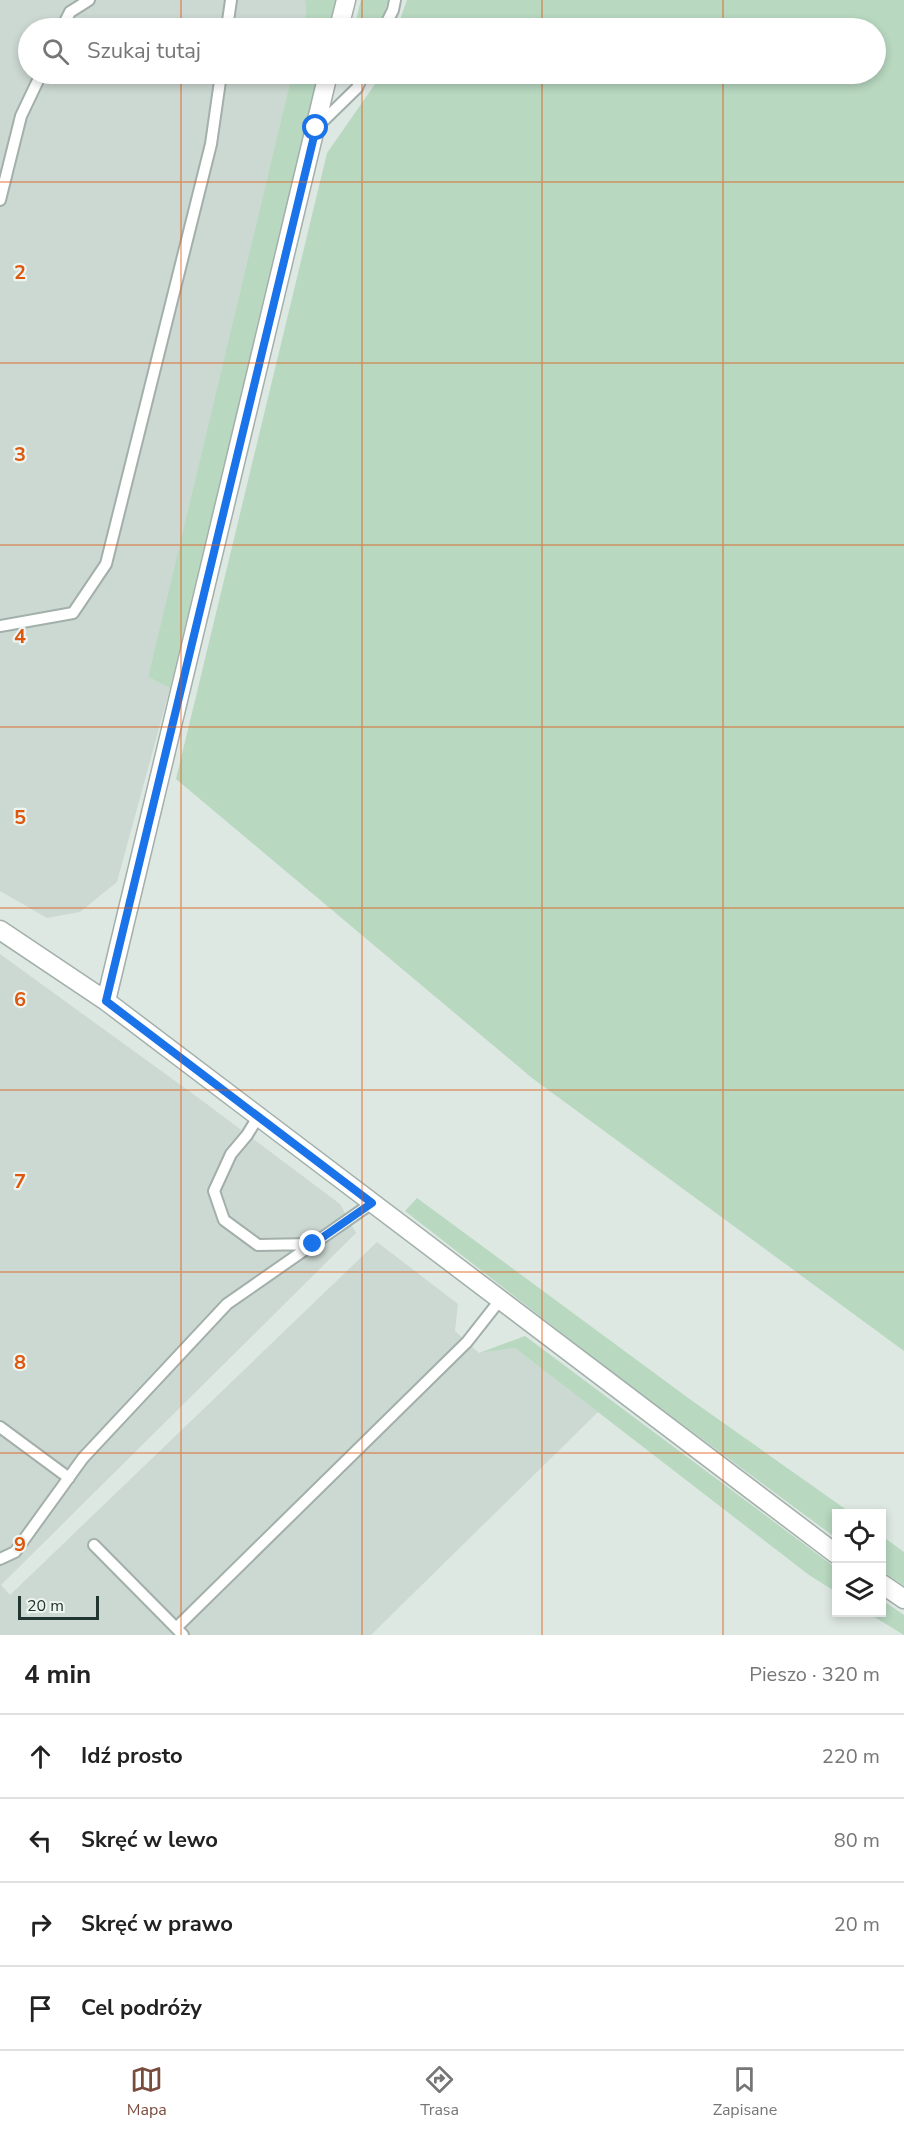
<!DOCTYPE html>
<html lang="pl">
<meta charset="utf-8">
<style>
:root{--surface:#fff;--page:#f6f6f6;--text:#222;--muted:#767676;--line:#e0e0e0;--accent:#7a4b3d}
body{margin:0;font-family:"Nunito Sans",sans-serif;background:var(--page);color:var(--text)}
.controls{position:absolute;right:18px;bottom:18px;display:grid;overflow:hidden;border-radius:0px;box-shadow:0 3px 9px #0003}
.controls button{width:54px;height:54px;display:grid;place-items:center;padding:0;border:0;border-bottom:2px solid var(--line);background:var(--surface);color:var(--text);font:30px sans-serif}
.scale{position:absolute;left:18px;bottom:15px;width:81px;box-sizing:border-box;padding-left:6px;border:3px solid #213630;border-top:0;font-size:16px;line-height:21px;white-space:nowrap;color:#213630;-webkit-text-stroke:4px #eef5f1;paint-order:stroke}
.stop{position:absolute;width:18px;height:18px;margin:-14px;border:4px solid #1a73e8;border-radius:50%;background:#fff}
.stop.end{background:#1a73e8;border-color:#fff;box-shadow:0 2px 6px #0008}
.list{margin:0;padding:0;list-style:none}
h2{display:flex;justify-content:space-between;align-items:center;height:78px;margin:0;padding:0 24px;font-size:26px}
h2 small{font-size:20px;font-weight:400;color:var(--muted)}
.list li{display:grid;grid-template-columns:39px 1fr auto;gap:18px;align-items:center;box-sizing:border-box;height:84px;padding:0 24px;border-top:2px solid var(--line)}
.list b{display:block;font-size:22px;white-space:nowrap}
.list em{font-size:20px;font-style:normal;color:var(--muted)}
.icon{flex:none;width:33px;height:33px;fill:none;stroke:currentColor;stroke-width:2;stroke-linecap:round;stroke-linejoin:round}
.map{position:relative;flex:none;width:904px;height:1635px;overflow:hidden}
.search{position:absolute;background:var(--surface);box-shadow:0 3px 9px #0003;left:18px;right:18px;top:18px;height:66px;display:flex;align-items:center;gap:15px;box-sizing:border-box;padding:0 21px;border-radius:33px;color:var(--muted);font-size:22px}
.sheet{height:414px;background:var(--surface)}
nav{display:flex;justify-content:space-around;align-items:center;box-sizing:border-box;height:84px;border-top:2px solid var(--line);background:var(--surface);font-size:16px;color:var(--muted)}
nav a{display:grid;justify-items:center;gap:3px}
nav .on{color:var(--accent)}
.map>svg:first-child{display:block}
.built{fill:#ccd8d2}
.green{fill:#b8d8c0}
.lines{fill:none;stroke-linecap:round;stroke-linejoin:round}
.lane-casing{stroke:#a2afaa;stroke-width:14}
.street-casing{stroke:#a2afaa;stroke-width:21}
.lane{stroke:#fff;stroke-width:10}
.street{stroke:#fff;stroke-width:18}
.route{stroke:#1a73e8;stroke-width:8}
.grid{fill:none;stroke:#de570e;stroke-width:1.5;stroke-opacity:0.55}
.grid-label{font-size:20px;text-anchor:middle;font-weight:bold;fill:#de570e;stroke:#eef5f1;stroke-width:4.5;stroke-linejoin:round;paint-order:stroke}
</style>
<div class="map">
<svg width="904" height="1635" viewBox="0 0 904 1635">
<rect width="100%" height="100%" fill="#dee8e3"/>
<!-- built -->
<path class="built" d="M0,0H305L306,14L303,28H28V74H292L148,677L170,688L117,882L80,912L47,918L0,891Z
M0,954L200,1099L340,1204L356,1233L1,1585L10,1595L377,1242L458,1304L455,1331L479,1353L515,1348L598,1412L371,1635H0Z"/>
<!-- green -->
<path class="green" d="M305,0H337L330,28H303L306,14Z
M361,0H388L385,11L375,28H354Z
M407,0H904V1351L532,1078L176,779L327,153L382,74H876V28H397Z
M292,74H319L170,688L148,677Z
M417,1198L691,1400L851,1513L836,1514V1538L617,1376L405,1211Z
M525,1336L836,1568V1592L809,1575L515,1348L479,1353Z
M882,1536L904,1552V1586L882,1571Z
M882,1600L904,1615V1635L868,1613L882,1612Z"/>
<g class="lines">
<!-- lane casing -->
<g class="lane-casing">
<path id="lane" d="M62,28L70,12L89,0
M227,28L231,0
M384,28L393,10L395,0
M319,125L357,88L363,74
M0,200L21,116L41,74
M0,626L73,613L106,564L211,144L221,74
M258,1117L247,1135L231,1154L214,1191L224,1220L258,1245L313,1244
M0,1427L69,1478
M94,1545L183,1635
M0,1559L15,1552L83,1458L227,1304L372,1203
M176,1628L467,1342L500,1300"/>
</g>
<!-- street casing -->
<g class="street-casing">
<path id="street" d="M339,28L346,0
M0,930L106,1001L836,1554
M106,1001L328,74
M882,1584L904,1599"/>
</g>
<!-- lane -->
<use href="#lane" class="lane"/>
<!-- street -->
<use href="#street" class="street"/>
</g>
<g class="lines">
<!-- route -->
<path class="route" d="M313,1244L372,1203L106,1001L316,128"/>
</g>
<!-- grid -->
<path class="grid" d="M181,0V28M362,0V28M542,0V28M723,0V28M181,74V1635M362,74V1635M542,74V1635M723,74V1635M0,182H904M0,363H904M0,545H904M0,727H904M0,908H904M0,1090H904M0,1272H904M0,1453H904"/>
<g class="grid-label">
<text x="20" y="279">2</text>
<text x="20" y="461">3</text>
<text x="20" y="643">4</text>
<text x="20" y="824">5</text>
<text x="20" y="1006">6</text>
<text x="20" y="1188">7</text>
<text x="20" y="1369">8</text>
<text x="20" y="1551">9</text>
</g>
</svg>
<div class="controls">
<button><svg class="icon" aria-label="locate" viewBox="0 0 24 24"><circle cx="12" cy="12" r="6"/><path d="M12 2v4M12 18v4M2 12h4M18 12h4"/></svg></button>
<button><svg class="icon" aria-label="layers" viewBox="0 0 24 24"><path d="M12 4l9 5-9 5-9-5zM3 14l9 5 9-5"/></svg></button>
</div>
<div class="scale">20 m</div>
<div class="stop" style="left:316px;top:128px"></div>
<div class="stop end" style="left:313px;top:1244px"></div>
<div class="search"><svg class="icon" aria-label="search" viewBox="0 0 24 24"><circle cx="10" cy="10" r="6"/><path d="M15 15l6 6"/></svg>Szukaj tutaj</div>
</div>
<section class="sheet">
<h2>4 min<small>Pieszo · 320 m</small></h2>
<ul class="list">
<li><svg class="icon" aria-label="ahead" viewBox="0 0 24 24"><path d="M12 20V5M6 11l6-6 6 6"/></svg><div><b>Idź prosto</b></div><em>220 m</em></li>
<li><svg class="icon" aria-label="left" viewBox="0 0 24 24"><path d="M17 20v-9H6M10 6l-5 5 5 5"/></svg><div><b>Skręć w lewo</b></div><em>80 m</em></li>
<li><svg class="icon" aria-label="right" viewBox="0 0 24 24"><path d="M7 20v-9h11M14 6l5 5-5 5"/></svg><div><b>Skręć w prawo</b></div><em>20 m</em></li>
<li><svg class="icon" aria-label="arrive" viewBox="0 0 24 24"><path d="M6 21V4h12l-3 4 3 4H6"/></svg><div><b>Cel podróży</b></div></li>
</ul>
</section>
<nav>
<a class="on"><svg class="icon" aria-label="map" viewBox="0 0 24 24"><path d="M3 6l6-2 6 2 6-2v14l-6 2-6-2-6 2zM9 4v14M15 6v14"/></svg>Mapa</a>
<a><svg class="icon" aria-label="directions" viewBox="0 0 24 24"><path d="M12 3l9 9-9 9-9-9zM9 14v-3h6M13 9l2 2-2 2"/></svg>Trasa</a>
<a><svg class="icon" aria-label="saved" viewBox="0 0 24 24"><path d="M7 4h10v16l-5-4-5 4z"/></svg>Zapisane</a>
</nav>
